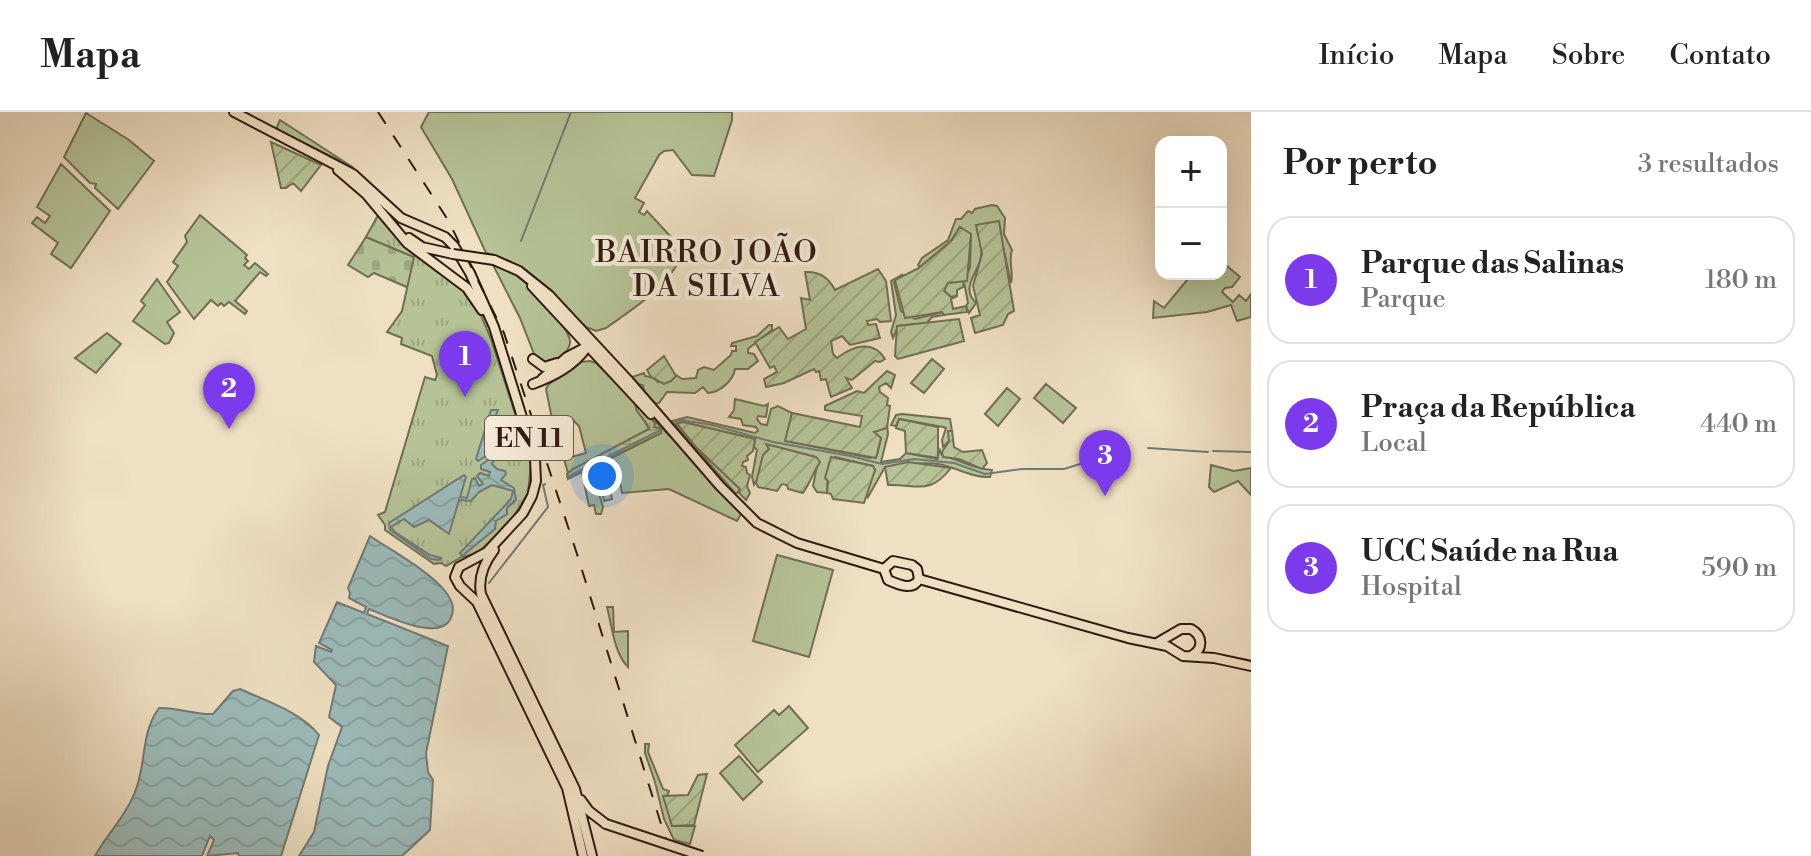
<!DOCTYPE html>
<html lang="pt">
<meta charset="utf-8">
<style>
:root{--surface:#fff;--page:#f6f6f6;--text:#222;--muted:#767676;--line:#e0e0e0;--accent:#7c3aed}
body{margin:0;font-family:"Libre Bodoni",serif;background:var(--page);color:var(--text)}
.controls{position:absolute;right:24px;top:24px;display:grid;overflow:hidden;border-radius:16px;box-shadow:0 8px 32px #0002}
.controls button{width:72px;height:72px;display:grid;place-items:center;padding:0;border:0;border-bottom:2px solid var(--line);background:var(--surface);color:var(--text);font:40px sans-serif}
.you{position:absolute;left:602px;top:364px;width:28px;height:28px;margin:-20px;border:6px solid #fff;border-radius:50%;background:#1a73e8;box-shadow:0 0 0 12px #1a73e833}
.badge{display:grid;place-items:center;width:52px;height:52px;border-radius:50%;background:var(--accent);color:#fff;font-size:26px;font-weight:700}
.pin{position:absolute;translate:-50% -66px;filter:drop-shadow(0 2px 4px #0008)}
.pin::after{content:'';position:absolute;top:42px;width:28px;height:24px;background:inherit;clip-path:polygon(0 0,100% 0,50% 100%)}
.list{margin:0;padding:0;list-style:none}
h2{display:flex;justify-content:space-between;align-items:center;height:104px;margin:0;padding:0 32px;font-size:34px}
h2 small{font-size:26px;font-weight:400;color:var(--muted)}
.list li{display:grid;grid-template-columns:52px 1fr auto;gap:24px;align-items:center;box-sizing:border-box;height:128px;margin:0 16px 16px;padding:0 16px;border:2px solid var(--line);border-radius:24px}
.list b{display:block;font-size:30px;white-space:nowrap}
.list p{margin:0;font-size:26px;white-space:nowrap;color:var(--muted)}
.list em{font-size:26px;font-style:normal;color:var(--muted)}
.map{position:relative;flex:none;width:1251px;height:744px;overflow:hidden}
header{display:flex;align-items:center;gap:48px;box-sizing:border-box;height:112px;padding:0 40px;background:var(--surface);border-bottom:2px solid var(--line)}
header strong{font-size:38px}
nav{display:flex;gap:44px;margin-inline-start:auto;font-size:28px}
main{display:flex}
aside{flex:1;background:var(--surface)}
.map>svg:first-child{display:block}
.grass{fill:#b5c397;stroke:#726e54;stroke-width:2}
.wetland{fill:url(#wetland-marsh);stroke:#726e54;stroke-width:2}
.cemetery{fill:url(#cemetery-stones);stroke:#726e54;stroke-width:2}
.park{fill:url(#park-tufts);stroke:#726e54;stroke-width:2}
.garden{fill:url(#garden-furrows);stroke:#726e54;stroke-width:2}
.water{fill:url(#water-waves);stroke:#717a76;stroke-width:2}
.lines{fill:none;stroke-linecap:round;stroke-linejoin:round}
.stream{stroke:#717a76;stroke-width:2}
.major-casing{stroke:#301911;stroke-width:12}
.major{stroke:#efe0c3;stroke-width:8}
.rail{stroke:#301911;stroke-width:2;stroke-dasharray:14 14;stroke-linecap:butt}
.major-bridge-casing{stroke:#301911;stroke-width:12;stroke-linecap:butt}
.major-bridge{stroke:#efe0c3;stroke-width:8}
.labels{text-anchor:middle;stroke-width:8;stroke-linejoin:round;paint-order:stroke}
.shield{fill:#f5ebd8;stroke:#6b584d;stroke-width:2}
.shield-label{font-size:26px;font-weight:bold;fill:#301911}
.neighbourhood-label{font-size:30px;letter-spacing:2px;fill:#301911;stroke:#f5ebd8}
</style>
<header>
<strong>Mapa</strong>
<nav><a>Início</a><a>Mapa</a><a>Sobre</a><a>Contato</a></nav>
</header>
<main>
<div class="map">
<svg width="1251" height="744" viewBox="0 0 1251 744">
<defs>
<pattern id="wetland-marsh" width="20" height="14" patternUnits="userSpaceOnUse" patternTransform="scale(2)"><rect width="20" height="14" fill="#b5c397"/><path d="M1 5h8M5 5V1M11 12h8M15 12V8" fill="none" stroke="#9ca781"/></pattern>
<pattern id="cemetery-stones" width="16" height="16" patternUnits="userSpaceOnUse" patternTransform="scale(2)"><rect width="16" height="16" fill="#b5c397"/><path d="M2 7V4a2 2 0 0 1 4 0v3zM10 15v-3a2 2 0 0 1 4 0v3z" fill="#9ca781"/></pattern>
<pattern id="park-tufts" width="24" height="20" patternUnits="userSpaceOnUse" patternTransform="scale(2)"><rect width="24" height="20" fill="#b5c397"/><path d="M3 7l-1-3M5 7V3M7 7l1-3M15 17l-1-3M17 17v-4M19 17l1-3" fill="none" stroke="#9ca781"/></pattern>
<pattern id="garden-furrows" width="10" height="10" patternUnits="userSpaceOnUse" patternTransform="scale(2)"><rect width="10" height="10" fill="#b5c397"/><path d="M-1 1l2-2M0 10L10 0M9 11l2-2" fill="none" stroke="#9ca781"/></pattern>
<pattern id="water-waves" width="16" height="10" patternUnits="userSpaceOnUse" patternTransform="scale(2)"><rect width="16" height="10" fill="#9cbbba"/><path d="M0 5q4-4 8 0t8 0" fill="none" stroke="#87a09f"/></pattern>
</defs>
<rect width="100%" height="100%" fill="#efe0c3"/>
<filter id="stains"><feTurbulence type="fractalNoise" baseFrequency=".0025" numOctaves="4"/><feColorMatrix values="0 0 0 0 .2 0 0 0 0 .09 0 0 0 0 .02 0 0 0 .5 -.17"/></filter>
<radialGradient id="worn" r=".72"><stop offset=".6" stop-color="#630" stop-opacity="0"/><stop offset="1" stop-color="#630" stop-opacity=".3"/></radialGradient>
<!-- grass -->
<path class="grass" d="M429,0H732V8L714,64L692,63L673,38L664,39L659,43L635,86L644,91L639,100L644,103L647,99L684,139C669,175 637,194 606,216L596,219L586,215C553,184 528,151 486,141L452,67L421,15Z
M86,1L129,28L154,49L118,97L95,76L96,72L90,71L64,45Z
M280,8L354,56L276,17Z
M61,52L110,99L71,156L51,142L58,131L32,111L37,105L45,111L50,104L37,95Z
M992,93L997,94L1005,106L1004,122L1012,138C1008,149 1014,160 1011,171L1002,130L991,111L977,113C978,122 983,136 981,145C978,162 960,175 976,191L969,201L966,194L968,191L964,170L963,175L957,178V184L951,185L944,179L947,171L965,168L970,155L971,125L960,115L951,129L920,155L918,153L922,146L948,128L956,107H961L968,99L972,101L975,97Z
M200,103L247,143L245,146L248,149L244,153L249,157L255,151L268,162L266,164L260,160L235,189L247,199L245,202L229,190L224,194L221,191L218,194L211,188L194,207L167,170L178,154L173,150L187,130L185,124Z
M1221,149L1240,165L1232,175L1225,176L1222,180L1233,190L1239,183L1246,189L1251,182V205L1237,209L1231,193L1207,200L1153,206L1154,189L1164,196L1192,162H1221Z
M493,153C503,155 513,159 521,166C532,174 572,219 570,231C569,241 556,248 548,252L536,247L520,206Z
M903,162L894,170L901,199L915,207L943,200L944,203L932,205L927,211L898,214L893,226L891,220L896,203L891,169Z
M157,167L180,200L167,210L174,221L169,231L165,232L133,209L145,193L141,189Z
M769,213H772V218L748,237V241L754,242L758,249L748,257H735C733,269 720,280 708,281L703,275L695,281L667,280L659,291L655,292L644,281L643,273L637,272L632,265L644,261L645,264L654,266L658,270L671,269L676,263L682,267L696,266L698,258L704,255L714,258L731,243L732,239H736V234H731L732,231L757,224Z
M932,247L944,257L924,281L911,271Z
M590,249L596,251L674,328L741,402L737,409L669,377L622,381L616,350L605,351L612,387L604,389L599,365L594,366L603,395L601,402H596L594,393L589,394L582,361L661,321L659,316L654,315C653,305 644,299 636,295L649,317L568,361L564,347L586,341L579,314L571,306L552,307L546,277L549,272L581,250Z
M1046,272L1076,296L1063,311L1034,286Z
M1007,276L1020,287L998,314L985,302Z
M735,287L764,294L768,292L766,305L758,304L757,307L761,312L767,313L771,297L778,294L792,301L786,329L870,346L877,343L881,326L874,320L879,316H887V312L888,322L881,350L900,347L906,341L937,347L940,338L942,343C959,348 974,357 992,358L990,365C972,366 956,355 938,352C917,349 905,354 885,355L868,385L866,379L875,358L873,354L835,345L828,360L827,381L817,380L813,374L817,354L796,340L769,337C759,347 762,362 754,373L752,365L757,338L754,335L755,327L683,310L677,312L696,335L740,377L736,382L672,309L687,305L755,321L758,319L756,315L743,313L741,307L729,305L734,298Z
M902,302L950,307L952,319H950L949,329L943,335L942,328L946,316L943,315L899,307L896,314L891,313L896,303Z
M1211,353L1234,359L1251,356V383L1238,369L1214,380L1209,375Z
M777,443L833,458L809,545L753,529Z
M607,495H613L614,520L628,519V555C614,541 612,514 607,495Z
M789,594L808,616L758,660L735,633L774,598L779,603Z
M645,632H649L648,640L663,677L669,679L667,684H664L672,714H695L690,732L674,728L664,707L655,670L645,641Z
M739,644L762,670L743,688L720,661Z"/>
<!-- wetland -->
<path class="wetland" d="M637,294L655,311L654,315L661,317V321L568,367L567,362L573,357L649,317C648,311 640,305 636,297Z"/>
<!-- cemetery -->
<path class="cemetery" d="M366,125L414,145L409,176L374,161L368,165L348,153Z"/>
<!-- park -->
<path class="park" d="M377,105H380L406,134L448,164L464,177L477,194L491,227L531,351L528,381L512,407L478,441L462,445L446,454L441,451L434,452L385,418V413L378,403L385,400L425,265L435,268L437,263L432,244L401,232L402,226L387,220L402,199L414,145L366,125Z
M107,221L121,232L96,261L75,246Z"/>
<!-- garden -->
<path class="garden" d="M271,30L321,53L301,79L293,71L286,76H281Z
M999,109L1014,199L1008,202L1003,213L975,221L971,206L980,203L973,174L982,142L976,113Z
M960,115L971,122L967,169L948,171L944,179L951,185L957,184L951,187L953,197L966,194L967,200L944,203L942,200L905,206L895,168L919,156L951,129Z
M878,157L886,169L891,209L880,210L877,207L867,209L868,213L876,212L880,226L850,233L842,224L831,229L833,242L837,246C853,234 873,227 885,247L880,250L875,249L852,268L846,266L852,276L831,285L826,267L821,268L819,259L816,260L814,257L784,271L766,275L764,267L777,260L774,254L770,256L755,230L779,215L788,227L806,217L801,186L810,188L805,160C819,159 829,166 835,178Z
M959,207L964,229L898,247L895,244L897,214Z
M664,244L676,264L671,269L664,272L651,265L647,258Z
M887,259L895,263L891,276L886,271L879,275L880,280L888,286L887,293L890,294L887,316L874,320L881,326L876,346L785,329L792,301L860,315L862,304L825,298V294L857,279L864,281Z
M899,307L938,315V346L906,341L905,319L896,316Z
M683,310L755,327L753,339L747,344L748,348L743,350L742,354L746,355L747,361L750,363L747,374L750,381L746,388L739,381L740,377L696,335L677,312Z
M948,319H952L954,335L963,340L982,338L987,351L982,357L959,347L943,345L942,340L949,329Z
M766,332L816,345L820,350C811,364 812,368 803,381L788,377L787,373L782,372L777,379L758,375L756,371L763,343L769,337Z
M831,345L873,354L875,358L864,391L833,387L831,382L827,381L828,369L825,366Z
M908,350L951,356C929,384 917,372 888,373L885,355Z
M707,662L694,713L672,714L663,684L688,683L698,663Z"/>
<!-- water -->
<path class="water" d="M491,298H498L492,313L504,327L492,352L497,357L505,359L506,362L501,368L514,376L516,388L507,396V402L496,409L495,417L462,444L460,441L511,387L513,379L492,373L479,380L471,389L459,388L449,422L429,408L414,415L404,407L391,415L395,420L430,443L441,446L440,448L431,447L390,418L389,411L464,363L466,365L460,385L467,386L472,367L475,366L479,374L483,372L477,364L480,361L489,364L490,360L481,357V353L488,348L486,344L478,349L476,347Z
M370,424C392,439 429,459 445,479C452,488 456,497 450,508C438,529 386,504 369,497L367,502L448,534L426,641L428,660L433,668L430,718L402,744H299L314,720L328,654L342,615L329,605L336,573L314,550L316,534L331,540L332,538L319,531L337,490L364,501L366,495L349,486L350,481L348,476Z
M240,577C266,589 301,600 319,623L281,744H239L238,741L207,744L214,728L210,724L202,744H95C107,722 126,704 135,680C147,651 140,622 159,596C177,595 194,603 213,602L233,579Z"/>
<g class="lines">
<!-- stream -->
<path class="stream" d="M521,129L571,0
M671,312L682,308L712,313L773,330L850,344L882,352L914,347L954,351L985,362L1022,357H1064L1125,338
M1148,336L1208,340
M1213,339L1251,340
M567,365L661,318
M489,471L548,395L543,373L545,372"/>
<!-- major casing -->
<g class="major-casing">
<path id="major" d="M234,0L353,62L401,106L445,125L454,134L470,161L494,215L535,347L536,369L532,384L523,401L487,440L459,455L455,465L460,474L477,490L567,676L583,744
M338,58L366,82L407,131L467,176L482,198
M409,126L422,135L453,142
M494,148L519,159L549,183L629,269L720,374L757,411L797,431L884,457
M532,174L651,302
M533,247L544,255L557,251
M542,267L567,245L586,235
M533,272C554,264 574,254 587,235
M494,438C484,451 478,466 481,482L575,677L592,744
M884,457L893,449L912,453L917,457L919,467
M884,457L888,468C899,473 913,479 919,467
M919,467L1128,526L1167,534L1183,544L1214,546L1251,554
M1157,531L1181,517H1191C1203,524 1204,537 1191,544
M581,688L589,699L606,712"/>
</g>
<!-- major -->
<use href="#major" class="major"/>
<!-- rail -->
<path class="rail" d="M378,0L448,108L504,221L577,442L671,744"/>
<!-- major-bridge casing -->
<g class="major-bridge-casing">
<path id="major-bridge" d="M453,142L494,148
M606,712L702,744"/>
</g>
<!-- major-bridge -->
<use href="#major-bridge" class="major-bridge"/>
</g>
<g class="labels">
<!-- shield labels -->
<rect class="shield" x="485" y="304" width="88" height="44" rx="6"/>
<g class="shield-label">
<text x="529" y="335">EN 11</text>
</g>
<!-- neighbourhood labels -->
<g class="neighbourhood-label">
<text x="707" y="150">BAIRRO JOÃO<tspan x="707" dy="34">DA SILVA</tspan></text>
</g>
</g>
<rect width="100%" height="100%" filter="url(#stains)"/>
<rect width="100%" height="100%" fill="url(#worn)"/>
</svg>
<div class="controls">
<button>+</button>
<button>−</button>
</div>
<div class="you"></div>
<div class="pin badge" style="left:465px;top:285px">1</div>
<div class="pin badge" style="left:229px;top:317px">2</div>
<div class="pin badge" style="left:1105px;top:384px">3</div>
</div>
<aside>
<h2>Por perto<small>3 resultados</small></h2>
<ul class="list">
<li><span class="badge">1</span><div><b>Parque das Salinas</b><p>Parque</p></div><em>180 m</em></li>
<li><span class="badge">2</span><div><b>Praça da República</b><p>Local</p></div><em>440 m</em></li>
<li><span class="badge">3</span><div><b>UCC Saúde na Rua</b><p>Hospital</p></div><em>590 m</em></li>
</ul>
</aside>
</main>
